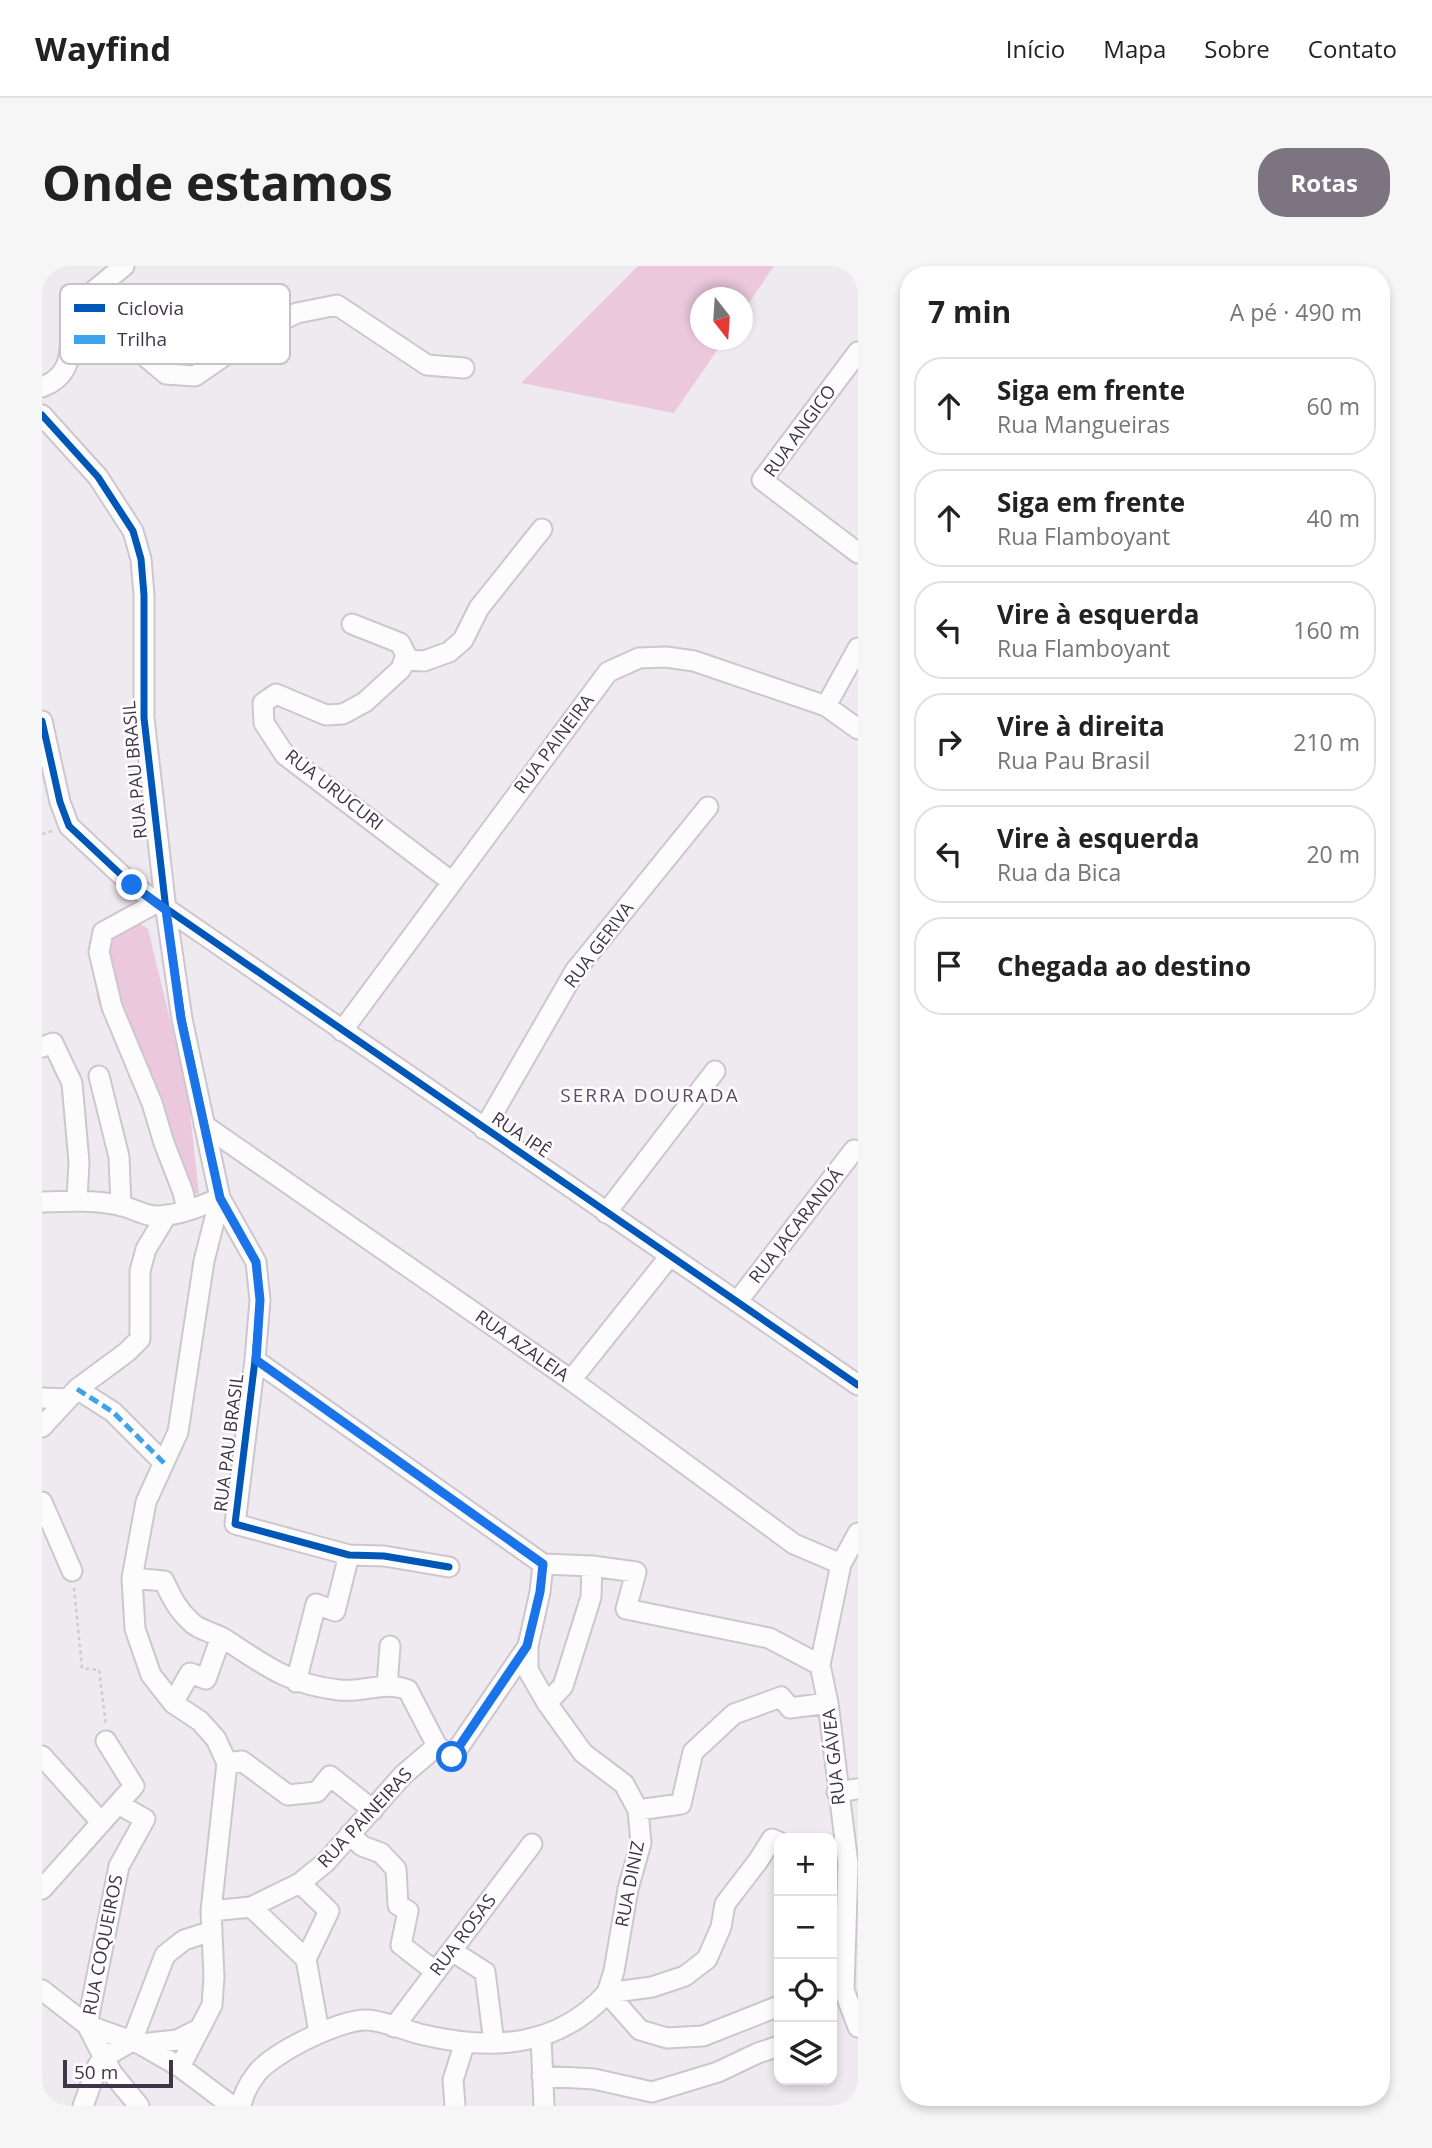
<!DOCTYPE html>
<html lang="pt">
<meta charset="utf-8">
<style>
:root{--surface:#fff;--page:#f6f6f6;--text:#222;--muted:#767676;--line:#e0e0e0;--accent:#7d7482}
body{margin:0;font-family:"Open Sans",sans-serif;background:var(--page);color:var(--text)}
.controls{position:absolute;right:21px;bottom:21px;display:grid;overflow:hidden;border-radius:14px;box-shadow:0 4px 10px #0003}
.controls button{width:63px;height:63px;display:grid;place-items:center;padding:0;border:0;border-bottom:2px solid var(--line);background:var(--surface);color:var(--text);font:35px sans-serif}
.compass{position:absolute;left:648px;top:21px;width:63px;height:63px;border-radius:50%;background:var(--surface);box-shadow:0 4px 10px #0003;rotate:163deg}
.scale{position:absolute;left:21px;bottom:18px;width:110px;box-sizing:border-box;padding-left:7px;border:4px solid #403547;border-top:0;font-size:19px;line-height:24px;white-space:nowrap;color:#403547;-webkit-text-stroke:5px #fff;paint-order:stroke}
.stop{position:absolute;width:21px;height:21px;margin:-16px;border:5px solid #1a73e8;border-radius:50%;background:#fff}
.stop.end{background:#1a73e8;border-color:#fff;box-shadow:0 2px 7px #0008}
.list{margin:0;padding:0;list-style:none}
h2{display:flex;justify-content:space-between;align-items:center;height:91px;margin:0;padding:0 28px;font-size:30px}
h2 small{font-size:23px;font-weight:400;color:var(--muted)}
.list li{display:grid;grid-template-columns:46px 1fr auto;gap:21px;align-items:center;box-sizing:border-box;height:98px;margin:0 14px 14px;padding:0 14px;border:2px solid var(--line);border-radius:28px}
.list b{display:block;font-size:26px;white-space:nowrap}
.list p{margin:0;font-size:23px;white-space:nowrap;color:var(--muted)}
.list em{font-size:23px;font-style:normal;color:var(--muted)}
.icon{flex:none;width:38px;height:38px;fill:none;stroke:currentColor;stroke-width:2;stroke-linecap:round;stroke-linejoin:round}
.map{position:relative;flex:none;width:816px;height:1840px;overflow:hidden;border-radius:28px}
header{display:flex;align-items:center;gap:42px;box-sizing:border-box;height:98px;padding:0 35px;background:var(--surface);border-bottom:2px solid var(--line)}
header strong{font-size:33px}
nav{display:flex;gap:38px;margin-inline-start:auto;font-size:24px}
.intro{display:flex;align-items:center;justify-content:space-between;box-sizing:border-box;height:168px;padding:0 42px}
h1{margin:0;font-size:49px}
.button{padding:18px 32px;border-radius:28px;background:var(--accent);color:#fff;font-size:24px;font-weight:700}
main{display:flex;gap:42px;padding:0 42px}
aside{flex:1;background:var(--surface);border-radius:28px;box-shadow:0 4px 10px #0003}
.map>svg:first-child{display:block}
.green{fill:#ecc8dd}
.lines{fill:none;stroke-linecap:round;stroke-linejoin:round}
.minor-casing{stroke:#cdc6cf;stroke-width:23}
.path{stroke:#cecad1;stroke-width:2.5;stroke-dasharray:3.5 3.5;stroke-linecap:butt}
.minor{stroke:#fdfcfd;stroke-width:19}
.quiet{stroke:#3fa3ec;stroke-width:5;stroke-dasharray:10 5;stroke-linecap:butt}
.cycleway-casing{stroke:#fff;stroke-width:11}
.cycleway{stroke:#0057b8;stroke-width:7}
.route{stroke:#1a73e8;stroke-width:9}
.labels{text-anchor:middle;stroke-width:5;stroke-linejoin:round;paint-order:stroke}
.street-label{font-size:18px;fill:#403547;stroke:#fff}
.neighbourhood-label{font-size:19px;letter-spacing:2px;fill:#5e4c6a;stroke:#fff}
.key{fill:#fff;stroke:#c6c2c8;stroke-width:2}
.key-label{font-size:19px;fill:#403547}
</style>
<header>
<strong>Wayfind</strong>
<nav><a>Início</a><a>Mapa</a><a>Sobre</a><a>Contato</a></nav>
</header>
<div class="intro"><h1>Onde estamos</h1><a class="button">Rotas</a></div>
<main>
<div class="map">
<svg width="816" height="1840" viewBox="0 0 816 1840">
<rect width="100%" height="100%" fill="#efeaf0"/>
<!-- green -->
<path class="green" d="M596,0H732L701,46V32H659V74H682L632,147L479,117Z
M85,649L106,663L146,828L157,928L137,931L56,735L49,685Z"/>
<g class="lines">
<!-- minor casing -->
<g class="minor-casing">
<path id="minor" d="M30,50L64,57L124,108L153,110L220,64L255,47L295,39L385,99L422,102
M30,50L43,32L82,0
M816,86L720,214L816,287
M0,121C34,108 27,81 30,50
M0,149L56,211L91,265L99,293L102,329V452L124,644L140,753L178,932L214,996L218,1034L213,1094L193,1258L307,1289L342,1290L407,1301
M310,358L358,377L364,389L359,403L323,436L301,448L284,449L234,428L221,437L222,457L243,489L410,616
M363,394L382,395L407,386L421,374L437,342L500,263
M784,440L816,382
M0,455L18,536L27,560L90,619L816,1119
M114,637L61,666L57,686L70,741L110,837L122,877L141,926L145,944
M300,765L566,406L597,392L624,391L652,395L784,440L816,463
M0,781L11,777L30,817L37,896L35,934
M57,810L77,891L79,940
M162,859L529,1114L752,1278L799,1298
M442,863L533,705L666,541
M0,936C26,935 52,934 77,939C95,943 104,953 125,949C144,947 161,939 178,932
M564,947L673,805
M695,1036L812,884
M213,1094L501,1298L498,1326L486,1380V1404L505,1437L541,1487L582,1518L596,1544L599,1577L586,1623L572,1705L565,1727
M529,1114L628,990
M35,1123L71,1146L122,1197
M0,1132L26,1133
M0,1161L35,1123L85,1086L98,1073V1005L104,983L124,950
M0,1236L30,1305
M816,1267L799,1298L778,1399L786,1437L806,1598L802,1724L816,1761
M501,1298L550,1300L594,1306L584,1343L727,1372L778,1399
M90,1312L122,1315C129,1330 135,1343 148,1355C156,1364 170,1366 181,1372C223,1399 245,1418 297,1424C320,1427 344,1414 366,1424L395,1480L410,1491L486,1380
M254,1416L274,1338L293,1345L307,1289
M345,1420L348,1380
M131,1437L148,1407L164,1413L179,1371
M505,1437L521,1420L549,1331L550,1300
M0,1490L59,1556
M185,1497L200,1495L246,1529L275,1526L288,1510L331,1544
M795,1526L816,1523
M76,1538L103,1553L77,1600L45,1759L98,1778L138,1801L190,1840
M596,1544L639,1538L651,1486L692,1448L739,1431L748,1442L786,1437
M308,1568L320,1580L339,1587L354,1603L356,1639L366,1645L359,1679L394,1706
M258,1617L287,1645L264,1693
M0,1623L92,1520L64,1475
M209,1641L264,1693L277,1766
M169,1645L209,1641L258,1617L284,1596L361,1509L395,1480
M410,1685L443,1706L452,1777
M0,1724L45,1759L70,1807L97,1840
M565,1727L598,1764L625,1772L661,1770L737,1740
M352,1761L490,1578
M499,1771L502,1840
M98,1778L135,1774L157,1763
M138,1801L170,1739L172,1711L169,1645L185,1497L174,1473L158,1455L131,1437L109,1409L93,1363L90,1312L104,1236L136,1166L162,995L178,932
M500,1810L552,1813L610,1826L676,1806L716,1787L737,1780
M41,1840L56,1799L61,1792L90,1775L123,1689L142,1674L170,1665
M199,1840C201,1828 208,1816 215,1807C232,1786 299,1753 325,1754C344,1755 364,1765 382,1769C451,1785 516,1781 565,1727L610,1721L643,1710L665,1693L679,1661L683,1638L716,1595L730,1573L737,1576
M413,1840L411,1814L423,1776"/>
</g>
<!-- path -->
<path class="path" d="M0,568L10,565
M32,1322L40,1402L57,1404L64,1459"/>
<!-- minor -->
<use href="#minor" class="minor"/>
<!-- quiet -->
<path class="quiet" d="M35,1123L71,1146L122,1197"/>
<!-- cycleway casing -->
<g class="cycleway-casing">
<path id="cycleway" d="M0,149L56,211L91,265L99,293L102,329V452L124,644L140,753L178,932L214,996L218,1034L213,1094L193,1258L307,1289L342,1290L407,1301
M0,455L18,536L27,560L90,619L816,1119"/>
</g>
<!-- cycleway -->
<use href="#cycleway" class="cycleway"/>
</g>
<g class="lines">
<!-- route -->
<path class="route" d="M90,619L124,644L139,753L178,932L214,996L218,1034L214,1094L501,1298L498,1326L485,1380L410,1491"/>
</g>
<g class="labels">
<!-- street labels -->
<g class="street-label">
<text transform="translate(758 165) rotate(-54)" y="6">RUA ANGICO</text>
<text transform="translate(512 478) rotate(-53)" y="6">RUA PAINEIRA</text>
<text transform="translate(93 504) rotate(-95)" y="6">RUA PAU BRASIL</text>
<text transform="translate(292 524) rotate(38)" y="6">RUA URUCURI</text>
<text transform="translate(557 679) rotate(-53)" y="6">RUA GERIVA</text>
<text transform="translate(479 869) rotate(34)" y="6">RUA IPÊ</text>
<text transform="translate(754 960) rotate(-52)" y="6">RUA JACARANDÁ</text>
<text transform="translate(480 1080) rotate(35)" y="6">RUA AZALEIA</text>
<text transform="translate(187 1177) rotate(-83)" y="6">RUA PAU BRASIL</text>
<text transform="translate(792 1491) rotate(-96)" y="6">RUA GÁVEA</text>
<text transform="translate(323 1552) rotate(-47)" y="6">RUA PAINEIRAS</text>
<text transform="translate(588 1618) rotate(-79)" y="6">RUA DINIZ</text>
<text transform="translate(421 1669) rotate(-53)" y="6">RUA ROSAS</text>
<text transform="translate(61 1679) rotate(-79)" y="6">RUA COQUEIROS</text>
</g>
<!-- neighbourhood labels -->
<g class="neighbourhood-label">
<text x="608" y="836">SERRA DOURADA</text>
</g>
</g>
<!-- legend -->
<rect x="18" y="18" width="230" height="80" rx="10" class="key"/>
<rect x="32" y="38" width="31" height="8" fill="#0057b8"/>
<rect x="32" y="69" width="31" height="9" fill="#3fa3ec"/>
<g class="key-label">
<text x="75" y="49">Ciclovia</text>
<text x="75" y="80">Trilha</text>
</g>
</svg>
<div class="controls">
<button>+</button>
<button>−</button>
<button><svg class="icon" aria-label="locate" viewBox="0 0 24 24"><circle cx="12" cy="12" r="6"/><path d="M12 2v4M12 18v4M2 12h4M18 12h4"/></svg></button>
<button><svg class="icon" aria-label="layers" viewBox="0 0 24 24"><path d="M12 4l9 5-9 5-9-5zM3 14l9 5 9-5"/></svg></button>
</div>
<svg class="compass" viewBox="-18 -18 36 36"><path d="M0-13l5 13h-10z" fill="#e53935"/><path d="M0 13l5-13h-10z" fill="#767676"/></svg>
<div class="scale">50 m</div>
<div class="stop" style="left:410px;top:1491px"></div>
<div class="stop end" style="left:90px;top:619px"></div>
</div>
<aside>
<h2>7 min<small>A pé · 490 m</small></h2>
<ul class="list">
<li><svg class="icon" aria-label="ahead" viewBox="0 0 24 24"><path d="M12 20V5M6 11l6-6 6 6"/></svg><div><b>Siga em frente</b><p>Rua Mangueiras</p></div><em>60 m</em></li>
<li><svg class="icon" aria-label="ahead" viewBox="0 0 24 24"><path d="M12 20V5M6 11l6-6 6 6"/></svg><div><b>Siga em frente</b><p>Rua Flamboyant</p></div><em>40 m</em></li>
<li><svg class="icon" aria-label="left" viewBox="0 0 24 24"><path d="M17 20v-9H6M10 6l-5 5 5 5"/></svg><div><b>Vire à esquerda</b><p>Rua Flamboyant</p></div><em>160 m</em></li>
<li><svg class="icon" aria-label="right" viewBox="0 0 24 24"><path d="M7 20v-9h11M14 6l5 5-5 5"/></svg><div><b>Vire à direita</b><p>Rua Pau Brasil</p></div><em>210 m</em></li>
<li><svg class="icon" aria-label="left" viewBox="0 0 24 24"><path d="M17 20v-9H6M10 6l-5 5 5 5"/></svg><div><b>Vire à esquerda</b><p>Rua da Bica</p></div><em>20 m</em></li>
<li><svg class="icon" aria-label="arrive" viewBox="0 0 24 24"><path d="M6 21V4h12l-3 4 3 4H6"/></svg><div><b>Chegada ao destino</b></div></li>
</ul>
</aside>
</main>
